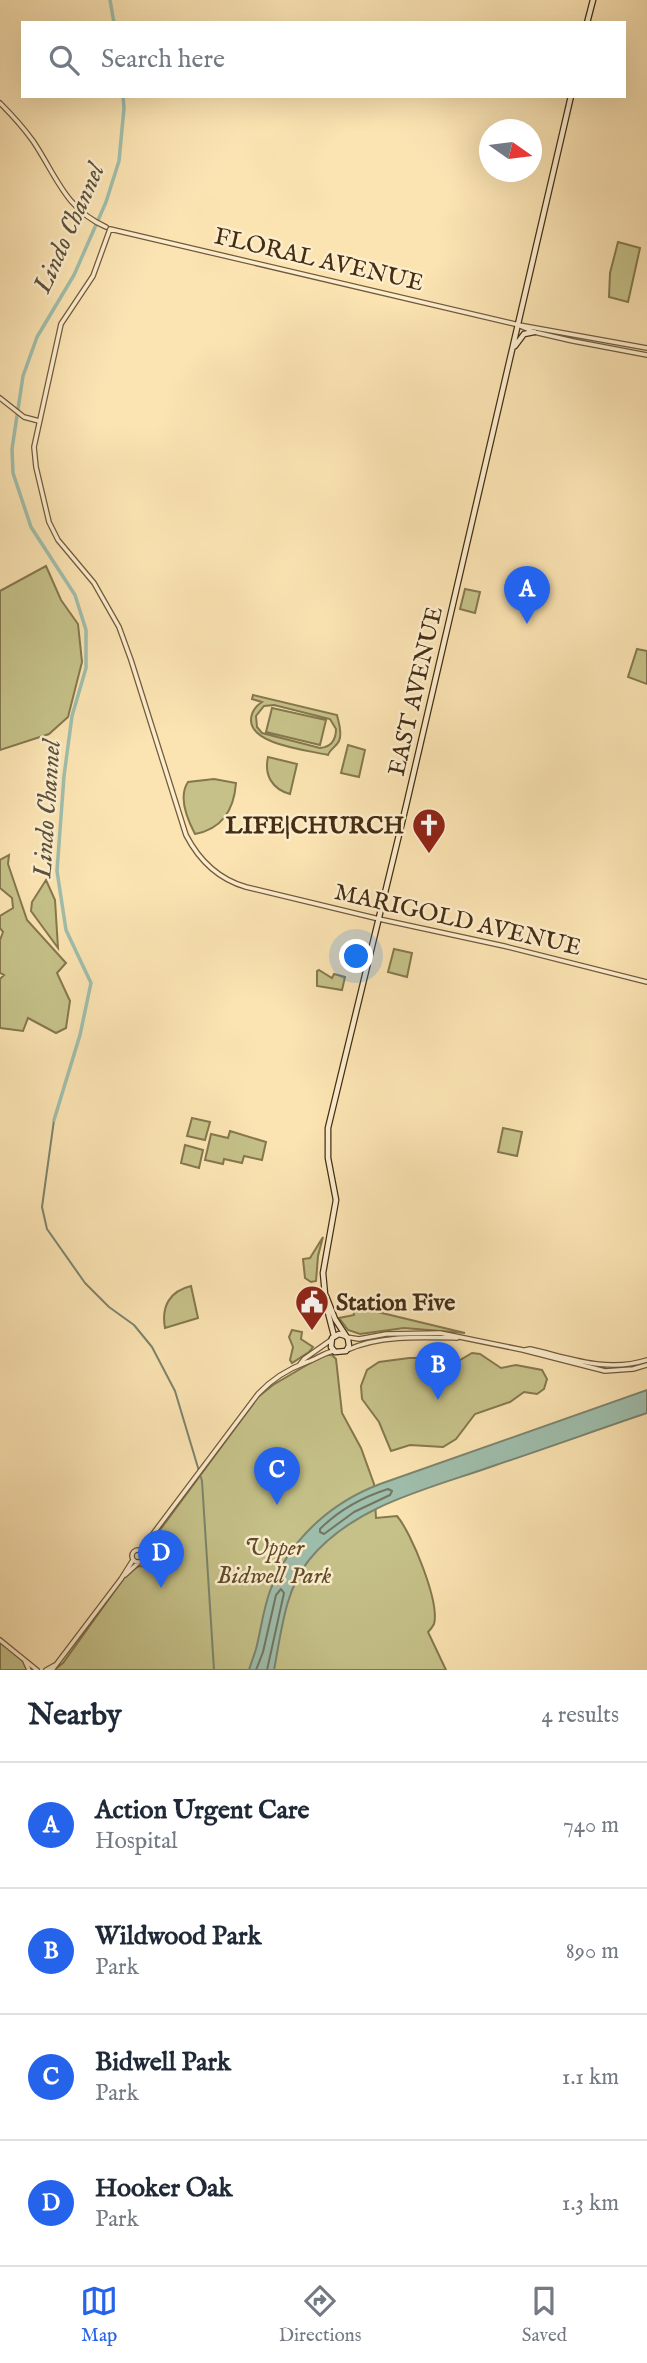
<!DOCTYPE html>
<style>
:root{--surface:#fff;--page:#f6f6f7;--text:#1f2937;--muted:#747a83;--line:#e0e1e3;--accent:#2563eb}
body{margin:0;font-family:"IM FELL English",serif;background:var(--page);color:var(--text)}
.compass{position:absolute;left:479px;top:119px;width:63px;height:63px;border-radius:50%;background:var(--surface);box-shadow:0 7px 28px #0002;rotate:104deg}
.you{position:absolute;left:357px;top:957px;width:24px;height:24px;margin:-18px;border:5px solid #fff;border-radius:50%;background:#1a73e8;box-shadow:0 0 0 10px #1a73e833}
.badge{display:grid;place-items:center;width:46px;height:46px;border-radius:50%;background:var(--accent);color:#fff;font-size:23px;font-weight:700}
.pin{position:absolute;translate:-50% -58px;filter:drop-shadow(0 2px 4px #0008)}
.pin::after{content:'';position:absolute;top:37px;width:24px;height:21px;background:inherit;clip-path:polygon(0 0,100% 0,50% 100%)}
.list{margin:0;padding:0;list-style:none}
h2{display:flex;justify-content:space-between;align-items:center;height:91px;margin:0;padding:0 28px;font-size:30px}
h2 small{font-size:23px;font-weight:400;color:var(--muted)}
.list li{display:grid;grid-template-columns:46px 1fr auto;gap:21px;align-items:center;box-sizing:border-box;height:126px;padding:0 28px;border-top:2px solid var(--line)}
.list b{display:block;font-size:26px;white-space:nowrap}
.list p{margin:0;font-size:23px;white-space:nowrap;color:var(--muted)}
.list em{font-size:23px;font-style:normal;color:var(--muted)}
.icon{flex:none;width:38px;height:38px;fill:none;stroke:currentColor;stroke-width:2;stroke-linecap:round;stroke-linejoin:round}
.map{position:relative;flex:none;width:647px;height:1670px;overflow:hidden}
.search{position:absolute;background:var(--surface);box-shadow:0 7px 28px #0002;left:21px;right:21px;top:21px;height:77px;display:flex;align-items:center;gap:18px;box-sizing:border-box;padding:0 24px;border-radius:0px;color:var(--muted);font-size:26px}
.sheet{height:595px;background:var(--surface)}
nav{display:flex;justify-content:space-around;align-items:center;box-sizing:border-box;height:98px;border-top:2px solid var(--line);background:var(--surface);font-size:19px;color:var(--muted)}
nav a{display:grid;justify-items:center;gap:4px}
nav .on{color:var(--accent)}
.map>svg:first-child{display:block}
.green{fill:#c5c188;stroke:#84774e;stroke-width:2;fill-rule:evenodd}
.water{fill:#9fbeac;stroke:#7b846f;stroke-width:2}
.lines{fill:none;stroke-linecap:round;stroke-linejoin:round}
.shore{stroke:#727660;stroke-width:2}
.stream{stroke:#7b846f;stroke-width:2}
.canal{stroke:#9fbeac;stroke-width:3.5}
.tertiary-casing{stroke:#725a3c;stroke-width:6}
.secondary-casing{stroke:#442d14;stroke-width:7}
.tertiary{stroke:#fcedcd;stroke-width:3.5}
.secondary{stroke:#fcedcd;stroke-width:4.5}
.labels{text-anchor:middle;stroke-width:5;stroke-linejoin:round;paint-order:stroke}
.street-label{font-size:24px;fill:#442d14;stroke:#fcedcd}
.poi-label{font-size:24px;font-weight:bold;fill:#442d14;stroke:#fcedcd;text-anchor:end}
.park-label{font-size:24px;font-style:italic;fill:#5e4b2b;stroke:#fcedcd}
.water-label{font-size:26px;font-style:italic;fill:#5b513a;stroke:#fcedcd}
</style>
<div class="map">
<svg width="647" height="1670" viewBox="0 0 647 1670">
<rect width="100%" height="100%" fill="#fbe3b2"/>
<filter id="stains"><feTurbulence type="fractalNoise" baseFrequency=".00286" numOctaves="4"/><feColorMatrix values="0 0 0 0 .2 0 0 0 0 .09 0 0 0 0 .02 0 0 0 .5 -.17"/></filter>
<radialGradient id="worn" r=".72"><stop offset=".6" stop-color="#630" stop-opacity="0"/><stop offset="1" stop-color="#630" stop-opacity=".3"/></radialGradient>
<!-- green -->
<path class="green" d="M618,242L640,248L628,302L609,297L610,273Z
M46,566L61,600L78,624L82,662L68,717L49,734L0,750V591Z
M465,589L480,592L475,613L460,609Z
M637,649L647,651V684L628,677Z
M253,695L337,715C338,721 343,732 339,741C336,747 330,749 328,755C308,750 251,745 251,720C251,712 256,706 262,702L252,699ZM274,705L330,719L336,729C336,740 331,747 320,748L262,733L257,727L256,716L264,706Z
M272,708L326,720L320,745L266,732Z
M348,745L365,750L359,777L341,773Z
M268,757L297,764L290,794C272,789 264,775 268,757Z
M214,779L236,783C234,810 222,829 195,834C187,819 178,797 188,782Z
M9,855L8,864L27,920L66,963L57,973L70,1001L66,1028L56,1033L28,1018L23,1031L0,1028V979L4,975L0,973V940L3,932L0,928V916L13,908L12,898L0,888V860Z
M46,880L55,900L58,948L31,911L32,902Z
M394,949L412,953L407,977L388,972Z
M319,970L332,978L334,974L345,977L342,990L317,986V971Z
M192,1118L210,1122L205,1140L187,1136Z
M503,1128L522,1132L517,1156L498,1152Z
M230,1131L266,1142L262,1160L244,1156L242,1163L224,1159L223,1164L205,1160L211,1134L228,1138Z
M185,1145L203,1150L199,1168L181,1163Z
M323,1237L318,1256L316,1281L311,1282L305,1278L303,1259L310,1258Z
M191,1286L198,1318L165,1328C161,1306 170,1291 191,1286Z
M353,1306L465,1333L404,1328L360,1334L348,1330L339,1318L354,1315Z
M292,1330L302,1332L301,1339L313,1347L309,1352L292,1363L290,1360L293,1347L289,1337Z
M472,1353L480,1354L501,1368L516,1365L542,1370L547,1379L544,1389L537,1394L524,1392L510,1402L475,1414L456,1439L443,1447L410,1445L391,1451L379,1422L362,1399L361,1386L367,1370L379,1362L409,1358H434L455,1363Z
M324,1355H332L336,1359L342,1413L361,1448L374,1484L376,1518L397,1516C411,1532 440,1602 434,1624C433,1626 429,1631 428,1632L446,1670H54L63,1663L129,1571L139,1566L148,1567L151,1564L148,1555L154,1538L258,1397L273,1385Z
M0,1640L22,1656L32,1670H0Z"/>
<!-- water -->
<path class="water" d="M647,1390V1413C597,1430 547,1448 496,1465C432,1488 354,1504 309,1560C285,1589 281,1634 274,1670H249C251,1663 254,1656 256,1649C261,1630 263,1610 270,1591C289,1540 330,1503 380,1484Z"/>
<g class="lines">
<!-- shore -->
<path class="shore" d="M388,1489L392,1491L390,1495L354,1512L324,1534L320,1532V1529C338,1511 363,1497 388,1489Z
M256,1670L263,1652L276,1595L281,1589L284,1593L267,1670"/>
<!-- stream -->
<path class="stream" d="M54,1120L42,1207L47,1229L85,1283L109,1307L134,1325L152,1347L175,1391L202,1481L214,1670"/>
<!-- canal -->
<path class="canal" d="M110,0L114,23
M54,1120L80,1035L91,983L66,930L57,871L64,776L72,716L86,668V630L75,595L31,527L13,473L12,449L23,376L37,337L74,275L106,202L119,161L124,108L123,96"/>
<!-- tertiary casing -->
<g class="tertiary-casing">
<path id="tertiary" d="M0,103C12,115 23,127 33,141C56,175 65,209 106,227
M520,326L534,332L573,341L647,355
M647,348L519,325L110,229L93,276L61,324L34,447L36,467L49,522L58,540L94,583L119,627L131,660L186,835C199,860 218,879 246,887L379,919L504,946L647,982
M0,398L24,417L39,421
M346,1337L359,1339L386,1334L440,1333L523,1350L605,1371L633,1369L647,1365
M347,1350C379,1335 422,1337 457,1338
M525,1350L530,1349C570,1358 606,1373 647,1360
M300,1364L304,1359L331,1340
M132 1556a6 6 0 1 1 12 0a6 6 0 1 1-12 0Z
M140,1551L258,1394C272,1379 288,1369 307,1362C317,1359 323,1353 334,1351
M144,1555L153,1538
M125,1575L137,1564
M0,1640L37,1670
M25,1661L29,1670
M46,1670L55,1665
M52,1670L121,1579L133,1560"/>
</g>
<!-- secondary casing -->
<g class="secondary-casing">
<path id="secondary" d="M587,23L593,0
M515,346L524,334L534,332
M326,1296L335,1319L348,1339L349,1346L346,1351L335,1352L331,1347L332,1338L339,1334L346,1336
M334,1336L326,1305L323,1273L336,1200L328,1158V1128L406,806L571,96"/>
</g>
<!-- tertiary -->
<use href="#tertiary" class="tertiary"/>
<!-- secondary -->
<use href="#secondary" class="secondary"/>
</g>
<!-- icons -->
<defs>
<g id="church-pin" transform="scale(1.75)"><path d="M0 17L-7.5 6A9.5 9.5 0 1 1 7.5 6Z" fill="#8f2418" stroke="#fcedcd"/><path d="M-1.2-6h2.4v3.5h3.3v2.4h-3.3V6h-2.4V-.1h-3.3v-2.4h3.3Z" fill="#fff"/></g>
<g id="civic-pin" transform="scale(1.75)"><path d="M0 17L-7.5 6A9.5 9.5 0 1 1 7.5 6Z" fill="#8f2418" stroke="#fcedcd"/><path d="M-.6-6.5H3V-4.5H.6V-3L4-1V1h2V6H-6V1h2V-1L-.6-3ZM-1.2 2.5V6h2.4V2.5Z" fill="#fff"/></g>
</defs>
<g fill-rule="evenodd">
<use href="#church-pin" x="429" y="825"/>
<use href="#civic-pin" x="312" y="1302"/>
</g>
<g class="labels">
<!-- street labels -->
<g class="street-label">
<text transform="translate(319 259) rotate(13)" y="8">FLORAL AVENUE</text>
<text transform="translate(415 691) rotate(-77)" y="8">EAST AVENUE</text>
<text transform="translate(458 919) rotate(13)" y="8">MARIGOLD AVENUE</text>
</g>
<!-- poi labels -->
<g class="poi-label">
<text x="404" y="833">LIFE|CHURCH</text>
<text x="336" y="1310" text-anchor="start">Station Five</text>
</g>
<!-- park labels -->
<g class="park-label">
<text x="274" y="1555">Upper<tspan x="274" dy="28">Bidwell Park</tspan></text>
</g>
<!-- water labels -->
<g class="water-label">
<text transform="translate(68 228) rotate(-66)" y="9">Lindo Channel</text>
<text transform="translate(46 809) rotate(-86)" y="9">Lindo Channel</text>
</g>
</g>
<rect width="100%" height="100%" filter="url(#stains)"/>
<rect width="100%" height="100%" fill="url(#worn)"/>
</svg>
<svg class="compass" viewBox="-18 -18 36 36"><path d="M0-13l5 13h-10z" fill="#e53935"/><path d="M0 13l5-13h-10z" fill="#747a83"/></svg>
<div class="you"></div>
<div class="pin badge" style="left:527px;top:624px">A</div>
<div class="pin badge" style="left:438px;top:1400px">B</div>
<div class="pin badge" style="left:277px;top:1505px">C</div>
<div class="pin badge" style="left:161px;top:1588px">D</div>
<div class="search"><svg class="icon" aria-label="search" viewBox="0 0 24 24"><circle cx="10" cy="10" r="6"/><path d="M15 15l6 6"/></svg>Search here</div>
</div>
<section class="sheet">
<h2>Nearby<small>4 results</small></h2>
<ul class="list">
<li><span class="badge">A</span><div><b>Action Urgent Care</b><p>Hospital</p></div><em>740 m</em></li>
<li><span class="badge">B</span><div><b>Wildwood Park</b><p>Park</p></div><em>890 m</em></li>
<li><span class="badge">C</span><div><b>Bidwell Park</b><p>Park</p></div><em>1.1 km</em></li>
<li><span class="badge">D</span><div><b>Hooker Oak</b><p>Park</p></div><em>1.3 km</em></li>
</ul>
</section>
<nav>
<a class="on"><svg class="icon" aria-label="map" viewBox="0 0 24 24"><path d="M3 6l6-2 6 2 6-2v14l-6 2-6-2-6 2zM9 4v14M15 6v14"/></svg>Map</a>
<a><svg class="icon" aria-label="directions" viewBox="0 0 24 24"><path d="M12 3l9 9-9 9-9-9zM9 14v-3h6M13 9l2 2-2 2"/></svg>Directions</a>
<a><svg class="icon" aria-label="saved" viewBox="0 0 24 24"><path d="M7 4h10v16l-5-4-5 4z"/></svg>Saved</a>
</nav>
